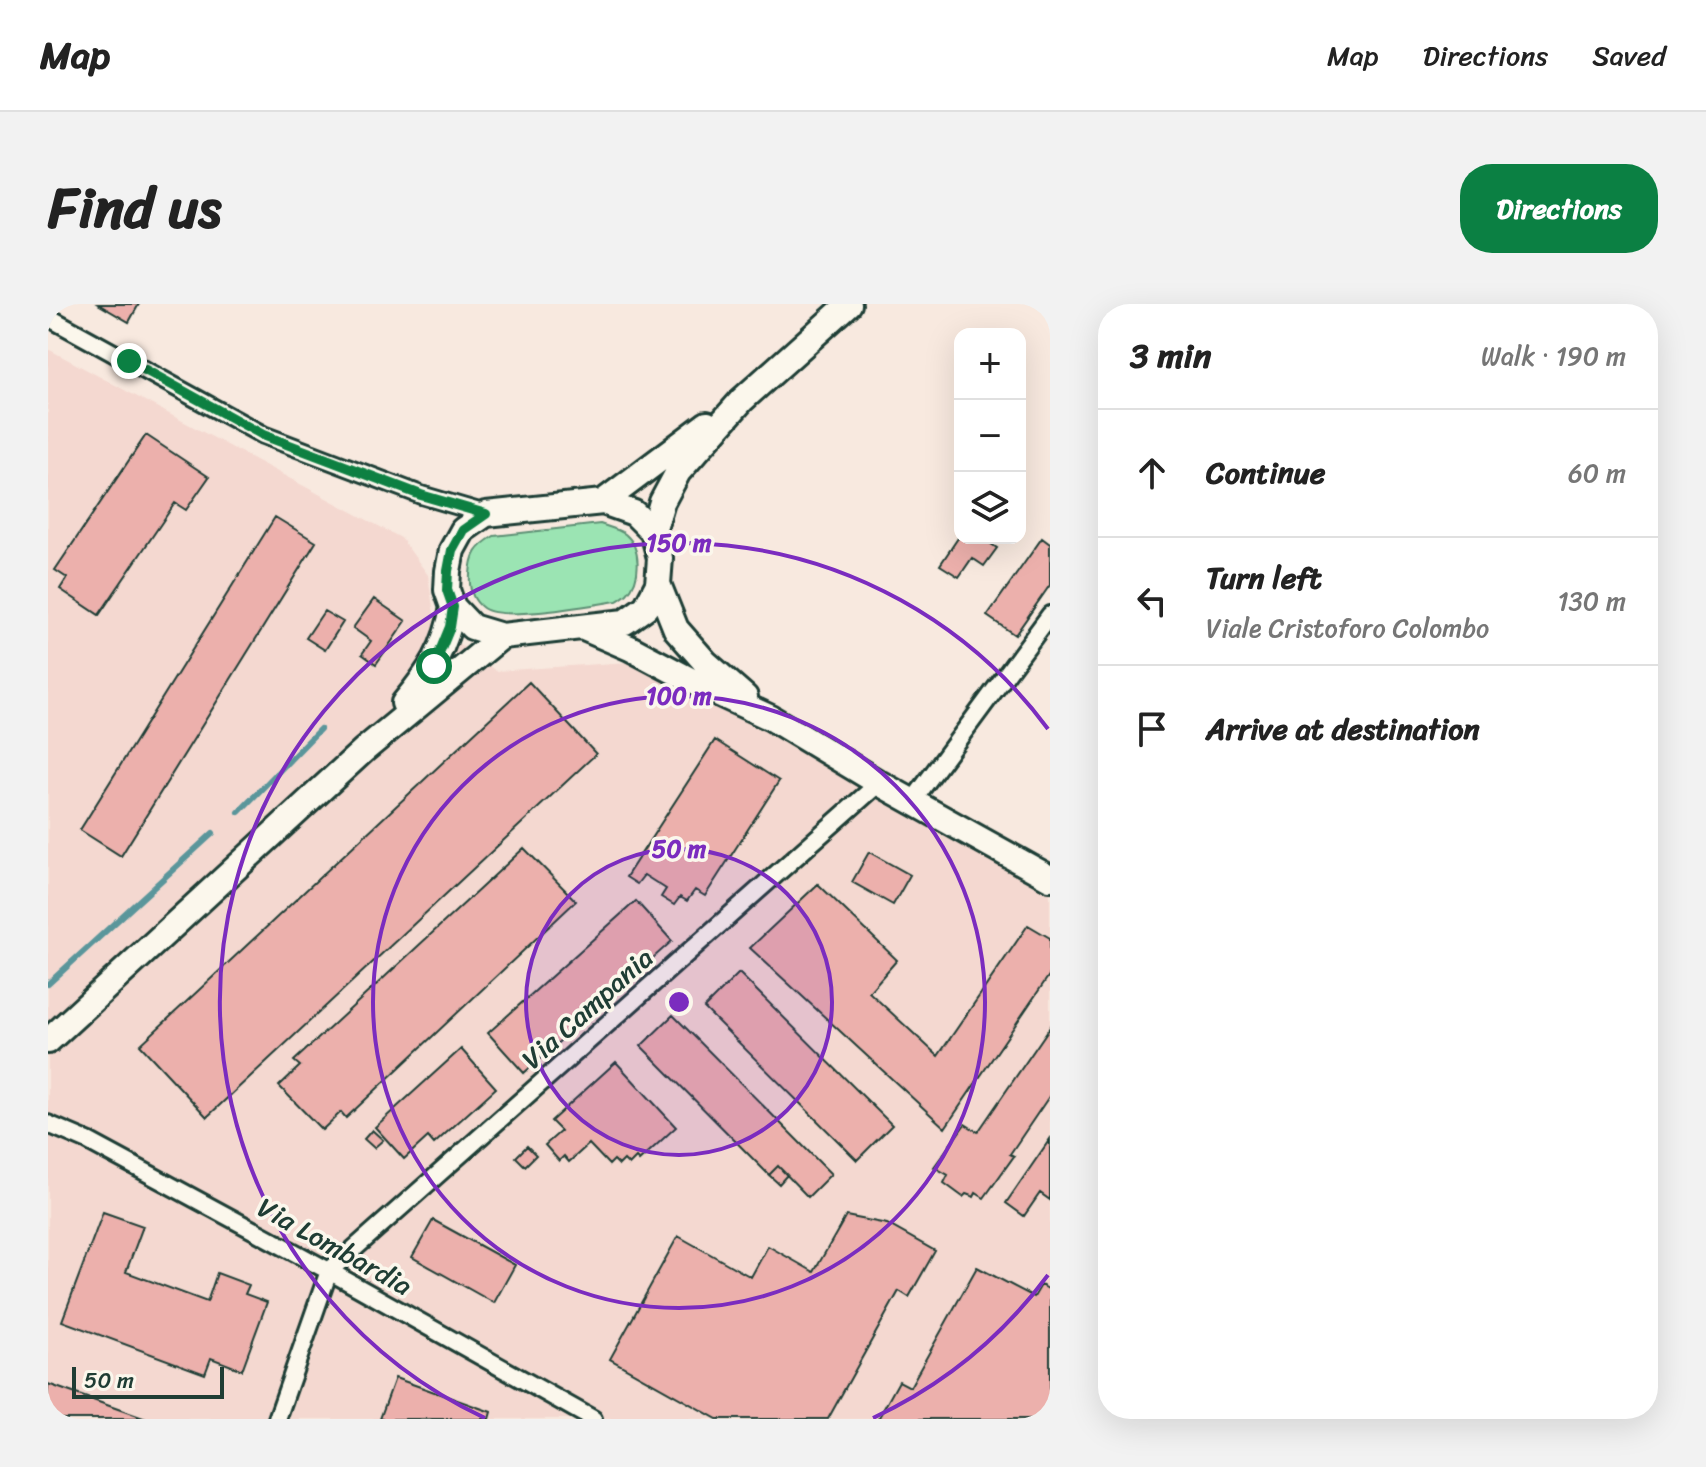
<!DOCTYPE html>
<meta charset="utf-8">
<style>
:root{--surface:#fff;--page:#f2f2f2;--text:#222;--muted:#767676;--line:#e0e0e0;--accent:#0b8043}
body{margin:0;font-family:Sriracha,sans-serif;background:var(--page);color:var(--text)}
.controls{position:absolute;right:24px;top:24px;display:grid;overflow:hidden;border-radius:16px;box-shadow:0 8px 32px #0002}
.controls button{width:72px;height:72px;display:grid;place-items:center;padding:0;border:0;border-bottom:2px solid var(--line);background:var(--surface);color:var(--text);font:40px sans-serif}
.scale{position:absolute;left:24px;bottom:20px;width:152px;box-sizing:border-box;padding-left:8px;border:4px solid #1f3d34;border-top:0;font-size:22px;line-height:28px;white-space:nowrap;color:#1f3d34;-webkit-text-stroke:6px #fbf7ec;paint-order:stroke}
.stop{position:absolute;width:24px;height:24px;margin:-18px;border:6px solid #0b8043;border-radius:50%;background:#fff}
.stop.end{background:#0b8043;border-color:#fff;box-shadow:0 2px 8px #0008}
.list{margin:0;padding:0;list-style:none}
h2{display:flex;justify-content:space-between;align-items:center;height:104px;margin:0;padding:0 32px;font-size:34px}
h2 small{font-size:26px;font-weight:400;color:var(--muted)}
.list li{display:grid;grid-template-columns:52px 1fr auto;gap:24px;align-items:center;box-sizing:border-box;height:128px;padding:0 32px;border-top:2px solid var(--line)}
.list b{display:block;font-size:30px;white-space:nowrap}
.list p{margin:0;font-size:26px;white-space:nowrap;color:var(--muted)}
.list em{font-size:26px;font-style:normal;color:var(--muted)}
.icon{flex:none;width:44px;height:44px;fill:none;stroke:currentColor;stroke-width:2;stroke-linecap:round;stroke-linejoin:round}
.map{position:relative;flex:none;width:1002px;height:1115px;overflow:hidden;border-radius:32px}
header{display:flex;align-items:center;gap:48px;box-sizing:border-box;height:112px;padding:0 40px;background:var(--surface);border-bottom:2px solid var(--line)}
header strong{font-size:38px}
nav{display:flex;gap:44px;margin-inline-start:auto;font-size:28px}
.intro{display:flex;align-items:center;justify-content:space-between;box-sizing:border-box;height:192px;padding:0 48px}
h1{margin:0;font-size:56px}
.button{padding:20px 36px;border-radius:32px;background:var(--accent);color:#fff;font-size:28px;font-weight:700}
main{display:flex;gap:48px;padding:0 48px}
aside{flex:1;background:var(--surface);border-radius:32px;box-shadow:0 8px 32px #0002}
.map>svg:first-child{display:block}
.built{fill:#f4d8d0}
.green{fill:#9be4b3;stroke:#5d9074;stroke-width:2}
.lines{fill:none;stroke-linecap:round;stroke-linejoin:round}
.stream{stroke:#5a969b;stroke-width:6}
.building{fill:#ecb0ac;stroke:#1f3d34;stroke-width:2}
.street-casing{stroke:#1f3d34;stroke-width:22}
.secondary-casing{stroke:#1f3d34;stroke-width:30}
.street{stroke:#fbf7ec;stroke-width:16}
.secondary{stroke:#fbf7ec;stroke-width:24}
.route{stroke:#0b8043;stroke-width:10}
.ring{fill:none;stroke:#7b2cbf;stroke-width:4}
.labels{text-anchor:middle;stroke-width:7;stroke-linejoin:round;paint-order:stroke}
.street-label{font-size:28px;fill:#1f3d34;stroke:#fbf7ec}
.centre{fill:#7b2cbf;stroke:#fbf7ec;stroke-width:4}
.ring-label{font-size:24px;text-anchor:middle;font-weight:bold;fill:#7b2cbf;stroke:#fbf7ec;stroke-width:7;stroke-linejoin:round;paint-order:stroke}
</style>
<header>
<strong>Map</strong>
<nav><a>Map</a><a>Directions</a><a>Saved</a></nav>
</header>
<div class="intro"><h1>Find us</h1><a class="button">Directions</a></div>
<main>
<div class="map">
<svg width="1002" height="1115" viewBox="0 0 1002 1115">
<rect width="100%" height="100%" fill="#f8e9df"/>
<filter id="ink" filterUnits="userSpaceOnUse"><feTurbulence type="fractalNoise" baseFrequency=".0125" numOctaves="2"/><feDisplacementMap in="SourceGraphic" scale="16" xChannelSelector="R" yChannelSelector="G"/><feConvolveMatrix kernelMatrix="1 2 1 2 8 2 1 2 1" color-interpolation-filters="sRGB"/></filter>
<g filter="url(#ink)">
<!-- built -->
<path class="built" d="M0,45L353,234L380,271L388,323L448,367L596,357L1002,583V1115H0Z"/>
<!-- green -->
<path class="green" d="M552,220C560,223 570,225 577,230C593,243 594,274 579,290C576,293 572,295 569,297C542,301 455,318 435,304C424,296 421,284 422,271C423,250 428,243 446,232Z"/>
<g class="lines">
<!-- stream -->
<path class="stream" d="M191,508L272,425
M0,680L165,529"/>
</g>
<!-- building -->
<path class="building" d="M50,0H91L81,18Z
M98,131L161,173L138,206L127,199L51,311L12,285L19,274L7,266Z
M227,213L268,238L73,552L32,526Z
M912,231V234H934L949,244L936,262L924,254L911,273L892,261Z
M994,234L1002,240V281L967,331L939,312Z
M326,295L358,317L328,360L314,350L323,337L305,324Z
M276,307L295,318L277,346L258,334Z
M481,378L548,450L159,813L92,741Z
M667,436L731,477L657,592L647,586L639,597L632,593L626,601L613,593L618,585L596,571L589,580L578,573Z
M476,544L528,597L298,814L293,808L274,826L231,782L252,762L246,757Z
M821,548L862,571L845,601L804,578Z
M770,580L849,656L821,688L890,752L980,621L1002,634V670L897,824L702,644Z
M588,597L624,637L476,769L440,729Z
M691,669L844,821L809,856L656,704Z
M625,711L783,870L760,893L730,862L721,871L593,742Z
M1002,723V791L962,850L966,852L936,894L928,889L926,893L918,890L915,893L896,879L900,871L886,863L917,820L930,828Z
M413,745L448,784L386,840L380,833L356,855L327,823Z
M568,758L628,823L591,857L588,854L581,861L576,856L571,861L566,856L561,861L541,840L521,858L516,852L511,857L497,841L513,827L503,817Z
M324,826L335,836L326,844L316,835Z
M1002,835V896L992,889L976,912L958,899Z
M479,842L488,851L477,862L468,853Z
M730,862L739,871L731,880L721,871Z
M55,908L95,922L78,968L159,998L169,969L201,981L197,990L219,998L194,1066L163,1054L157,1070L14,1017Z
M798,912L839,920L887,947L861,993L851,987L780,1115H669L562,1055L630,932L703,973L720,942L766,968Z
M385,916L467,961L446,999L364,953Z
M929,963L986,993L993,981L1002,986V1115H830L851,1077L862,1083Z
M347,1074L443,1108L441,1115H332Z
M0,1080L98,1115H0Z"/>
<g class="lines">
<!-- street casing -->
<g class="street-casing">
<path id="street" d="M0,13L215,131L373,191L438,210
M864,498L1002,311
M0,820L40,837L281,967L545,1115
M229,1115L281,967L831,479"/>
</g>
<!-- secondary casing -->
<g class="secondary-casing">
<path id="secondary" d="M555,198L586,209L605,228L612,254L610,280L598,303L577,318L454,332L424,323L405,303L399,286L400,267L404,246L415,226L438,210Z
M555,198L659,120
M605,228L614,198L630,168L694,96L801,0
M610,280L628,325L657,358L697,393
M538,325L582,344L650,380L723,414L831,479L1002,574
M356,399C382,368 398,344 405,303
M0,737L316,446L454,332"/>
</g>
<!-- street -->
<use href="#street" class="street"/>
<!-- secondary -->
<use href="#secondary" class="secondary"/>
</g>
</g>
<g class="lines" filter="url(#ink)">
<!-- route -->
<path class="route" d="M81,57L215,131L373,191L438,210L415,226L404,246L400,267L399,286L405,303L402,323L386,362"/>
</g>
<!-- distance rings -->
<circle cx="631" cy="698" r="153" fill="#7b2cbf" fill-opacity=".12"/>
<g class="ring">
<circle cx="631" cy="698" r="153"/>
<circle cx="631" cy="698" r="306"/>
<path d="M1000 971A459 459 0 0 1 825 1114M437 1114A459 459 0 1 1 1000 425"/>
</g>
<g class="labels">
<!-- street labels -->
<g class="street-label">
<text transform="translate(539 704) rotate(-42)" y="10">Via Campania</text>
<text transform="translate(287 942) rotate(29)" y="10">Via Lombardia</text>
</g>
</g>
<circle cx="631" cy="698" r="12" class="centre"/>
<g class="ring-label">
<text x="631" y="247">150 m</text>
<text x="631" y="400">100 m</text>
<text x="631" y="553">50 m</text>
</g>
</svg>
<div class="controls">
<button>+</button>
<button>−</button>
<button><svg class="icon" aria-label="layers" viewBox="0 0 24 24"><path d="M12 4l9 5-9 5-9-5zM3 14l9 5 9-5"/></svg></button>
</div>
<div class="scale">50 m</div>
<div class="stop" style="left:386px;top:362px"></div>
<div class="stop end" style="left:81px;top:57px"></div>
</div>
<aside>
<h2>3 min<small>Walk · 190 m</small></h2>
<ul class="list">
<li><svg class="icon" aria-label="ahead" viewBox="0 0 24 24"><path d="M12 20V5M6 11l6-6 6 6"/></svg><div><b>Continue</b></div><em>60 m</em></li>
<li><svg class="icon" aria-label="left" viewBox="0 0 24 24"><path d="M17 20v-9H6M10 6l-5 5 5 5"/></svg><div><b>Turn left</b><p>Viale Cristoforo Colombo</p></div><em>130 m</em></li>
<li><svg class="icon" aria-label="arrive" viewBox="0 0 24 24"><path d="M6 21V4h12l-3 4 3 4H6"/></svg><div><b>Arrive at destination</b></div></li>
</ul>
</aside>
</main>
